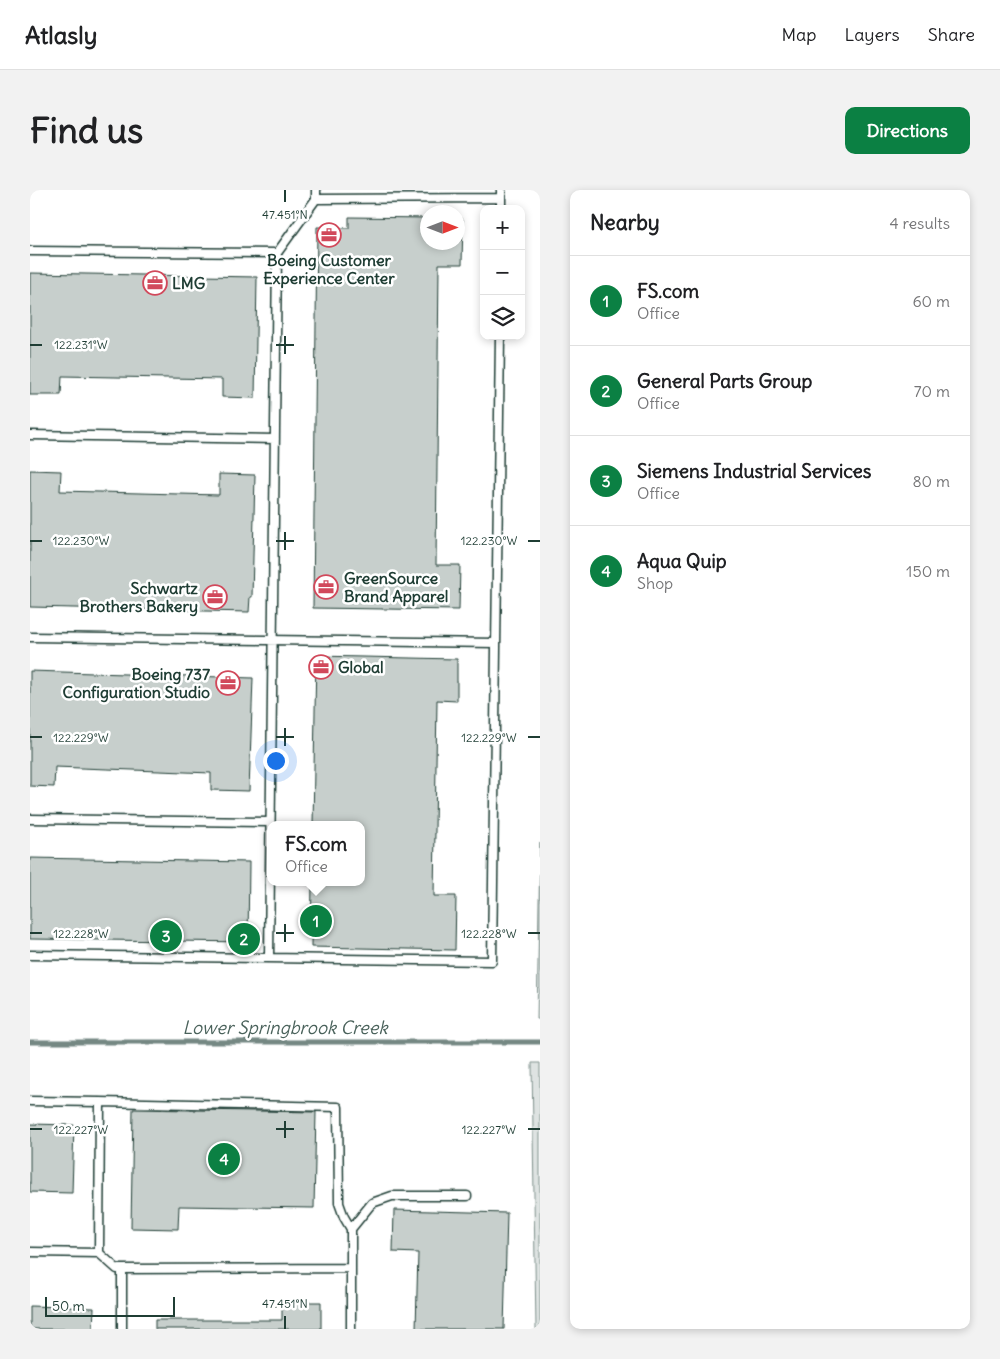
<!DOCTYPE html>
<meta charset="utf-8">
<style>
:root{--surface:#fff;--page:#f2f2f2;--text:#202124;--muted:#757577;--line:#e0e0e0;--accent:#0b8043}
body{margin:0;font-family:Delius,sans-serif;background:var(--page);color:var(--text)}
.controls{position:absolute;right:15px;top:15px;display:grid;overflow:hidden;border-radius:10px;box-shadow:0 2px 8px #0003}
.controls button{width:45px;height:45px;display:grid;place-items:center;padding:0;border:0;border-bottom:1px solid var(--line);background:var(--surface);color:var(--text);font:25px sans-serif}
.compass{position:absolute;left:390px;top:15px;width:45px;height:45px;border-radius:50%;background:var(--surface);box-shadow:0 2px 8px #0003;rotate:90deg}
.scale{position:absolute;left:15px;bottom:12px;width:130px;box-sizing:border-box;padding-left:5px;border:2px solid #1f3d34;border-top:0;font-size:14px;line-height:18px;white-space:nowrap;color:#1f3d34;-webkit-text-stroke:4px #fff;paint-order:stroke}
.you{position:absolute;left:245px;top:570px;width:18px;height:18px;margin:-12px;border:4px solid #fff;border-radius:50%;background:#1a73e8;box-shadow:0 0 0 8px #1a73e833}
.badge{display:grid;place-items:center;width:32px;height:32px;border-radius:50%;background:var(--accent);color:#fff;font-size:16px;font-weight:700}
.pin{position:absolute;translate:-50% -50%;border:2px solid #fff;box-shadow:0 1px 5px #0006}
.popup{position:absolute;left:237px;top:631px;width:98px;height:65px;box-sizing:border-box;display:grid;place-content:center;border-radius:10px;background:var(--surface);filter:drop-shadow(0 1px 4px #0005);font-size:16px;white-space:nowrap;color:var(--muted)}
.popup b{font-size:19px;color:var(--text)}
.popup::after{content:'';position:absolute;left:50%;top:100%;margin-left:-10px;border:10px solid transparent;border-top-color:var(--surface)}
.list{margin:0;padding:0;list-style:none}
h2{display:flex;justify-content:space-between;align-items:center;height:65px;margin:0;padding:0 20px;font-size:21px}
h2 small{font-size:16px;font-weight:400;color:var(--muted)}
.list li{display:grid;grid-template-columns:32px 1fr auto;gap:15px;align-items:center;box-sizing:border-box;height:90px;padding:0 20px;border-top:1px solid var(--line)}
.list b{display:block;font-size:19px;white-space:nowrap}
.list p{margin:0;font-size:16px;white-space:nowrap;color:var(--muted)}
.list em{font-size:16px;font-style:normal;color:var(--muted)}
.icon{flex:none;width:28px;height:28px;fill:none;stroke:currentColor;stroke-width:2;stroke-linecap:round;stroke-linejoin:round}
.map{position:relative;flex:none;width:510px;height:1139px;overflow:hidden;border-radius:10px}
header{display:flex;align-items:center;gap:30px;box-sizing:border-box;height:70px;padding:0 25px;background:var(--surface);border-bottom:1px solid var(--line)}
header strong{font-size:24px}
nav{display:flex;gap:28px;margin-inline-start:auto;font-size:18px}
.intro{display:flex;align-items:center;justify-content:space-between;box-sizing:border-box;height:120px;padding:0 30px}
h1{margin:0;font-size:35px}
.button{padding:12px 22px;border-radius:10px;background:var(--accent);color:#fff;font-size:18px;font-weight:700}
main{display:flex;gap:30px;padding:0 30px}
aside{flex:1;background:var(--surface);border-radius:10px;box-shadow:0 2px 8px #0003}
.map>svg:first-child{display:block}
.green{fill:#dee3e2;stroke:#7e908b}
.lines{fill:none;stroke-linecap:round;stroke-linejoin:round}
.stream{stroke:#758883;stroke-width:5}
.building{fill:#c7cfcc;stroke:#1f3d34}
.lane-casing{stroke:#1f3d34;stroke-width:11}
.lane{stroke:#fff;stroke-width:8}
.ticks{fill:none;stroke:#1f3d34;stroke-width:2}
.labels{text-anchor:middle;stroke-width:5;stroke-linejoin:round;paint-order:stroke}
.poi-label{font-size:16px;font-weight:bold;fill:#1f3d34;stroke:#fff;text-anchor:start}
.water-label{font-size:18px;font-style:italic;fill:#4a625b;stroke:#fff}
.ticks-label{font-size:12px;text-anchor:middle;fill:#1f3d34;stroke:#fff;stroke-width:5;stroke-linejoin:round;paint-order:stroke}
</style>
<header>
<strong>Atlasly</strong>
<nav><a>Map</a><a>Layers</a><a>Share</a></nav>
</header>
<div class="intro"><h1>Find us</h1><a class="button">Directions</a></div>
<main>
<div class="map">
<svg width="510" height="1139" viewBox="0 0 510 1139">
<rect width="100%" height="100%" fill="#fff"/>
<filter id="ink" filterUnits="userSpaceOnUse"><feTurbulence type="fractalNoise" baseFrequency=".02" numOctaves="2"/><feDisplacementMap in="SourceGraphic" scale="10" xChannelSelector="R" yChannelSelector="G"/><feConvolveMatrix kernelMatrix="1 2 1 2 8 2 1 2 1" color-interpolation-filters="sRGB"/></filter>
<g filter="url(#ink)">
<!-- green -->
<path class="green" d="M510,653V829H507Z
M502,873H510V1139H506Z"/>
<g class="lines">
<!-- stream -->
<path class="stream" d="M0,852H510"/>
</g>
<!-- building -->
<path class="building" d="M319,27L398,28V52H428V29H433L432,74H409L406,375H430L429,420L283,418L287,37L319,38Z
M0,83L227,87L225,208L192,207V189L32,186L31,205H0Z
M0,280L31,281L30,301L189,305V284L225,285L222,407H220L219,422L0,417Z
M286,466L427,469V511L407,510L404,706H426L425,760L281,757L282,692H331V635H283Z
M0,481L223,488L219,601L181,600V583L25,577L24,597L0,596Z
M0,668L219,672L218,752L0,749Z
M103,919L286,922L284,1018L149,1016L148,1039L101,1038Z
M0,934L44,935L42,1003L0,1002Z
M364,1020L477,1023L474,1139H386L388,1063L363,1062Z
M252,1112H291V1139H125V1130H252Z
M0,1116L64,1118L63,1139H0Z"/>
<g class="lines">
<!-- lane casing -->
<g class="lane-casing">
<path id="lane" d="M286,9L471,8
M471,19V0
M0,61L247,63L286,9V0
M0,245L245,249
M0,447L466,453
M0,629L240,632
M0,765L462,771L470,146
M239,768L247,63
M0,911L70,912L69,1063L0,1062
M70,912L308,917L309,1013L314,1027L321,1039V1139
M321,1039L342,1013L362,1006H437
M69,1063L87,1079L321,1078
M92,1079V1139"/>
</g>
<!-- lane -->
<use href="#lane" class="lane"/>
</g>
</g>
<!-- ticks -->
<path class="ticks" d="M255,0V12M255,146V164M0,155H12M246,155H264M255,342V360M0,351H12M246,351H264M498,351H510M255,538V556M0,547H12M246,547H264M498,547H510M255,734V752M0,743H12M246,743H264M498,743H510M255,931V948M0,939H12M246,939H264M498,939H510M255,1126V1139"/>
<!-- icons -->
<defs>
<g id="office-ring" transform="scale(1.25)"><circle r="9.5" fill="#fff" stroke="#d1495b" stroke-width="1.5"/><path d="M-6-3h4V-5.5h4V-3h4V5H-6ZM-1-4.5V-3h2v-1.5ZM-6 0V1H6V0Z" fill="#d1495b"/></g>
</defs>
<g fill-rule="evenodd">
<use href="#office-ring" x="299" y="45"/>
<use href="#office-ring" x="125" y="93"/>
<use href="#office-ring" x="296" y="397"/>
<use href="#office-ring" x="185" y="407"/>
<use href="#office-ring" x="291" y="477"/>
<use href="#office-ring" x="198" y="493"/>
</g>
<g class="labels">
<!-- poi labels -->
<g class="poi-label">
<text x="299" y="76" text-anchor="middle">Boeing Customer<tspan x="299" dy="18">Experience Center</tspan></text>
<text x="142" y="99">LMG</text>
<text x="314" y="394">GreenSource<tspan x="314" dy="18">Brand Apparel</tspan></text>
<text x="168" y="404" text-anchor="end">Schwartz<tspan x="168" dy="18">Brothers Bakery</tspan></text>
<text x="308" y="483">Global</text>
<text x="180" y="490" text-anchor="end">Boeing 737<tspan x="180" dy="18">Configuration Studio</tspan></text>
</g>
<!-- water labels -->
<g class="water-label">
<text x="255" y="844">Lower Springbrook Creek</text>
</g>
</g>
<g class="ticks-label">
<text x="255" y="29">47.451°N</text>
<text x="51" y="159">122.231°W</text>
<text x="51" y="355">122.230°W</text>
<text x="459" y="355">122.230°W</text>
<text x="459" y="552">122.229°W</text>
<text x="51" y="552">122.229°W</text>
<text x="51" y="748">122.228°W</text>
<text x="459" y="748">122.228°W</text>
<text x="459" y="944">122.227°W</text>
<text x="51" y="944">122.227°W</text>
<text x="255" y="1118">47.451°N</text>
</g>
</svg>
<div class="controls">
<button>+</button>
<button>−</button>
<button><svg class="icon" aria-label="layers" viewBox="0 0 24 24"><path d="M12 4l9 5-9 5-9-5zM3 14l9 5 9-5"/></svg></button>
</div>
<svg class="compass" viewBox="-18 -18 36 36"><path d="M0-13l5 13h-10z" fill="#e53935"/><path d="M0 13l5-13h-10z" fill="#757577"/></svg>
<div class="scale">50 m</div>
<div class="you"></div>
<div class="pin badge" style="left:286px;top:731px">1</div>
<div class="popup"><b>FS.com</b>Office</div>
<div class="pin badge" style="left:214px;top:749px">2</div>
<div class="pin badge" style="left:136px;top:746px">3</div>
<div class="pin badge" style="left:194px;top:969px">4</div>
</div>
<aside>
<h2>Nearby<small>4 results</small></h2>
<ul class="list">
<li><span class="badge">1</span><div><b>FS.com</b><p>Office</p></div><em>60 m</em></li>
<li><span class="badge">2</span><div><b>General Parts Group</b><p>Office</p></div><em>70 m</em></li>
<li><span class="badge">3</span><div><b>Siemens Industrial Services</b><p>Office</p></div><em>80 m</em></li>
<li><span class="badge">4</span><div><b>Aqua Quip</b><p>Shop</p></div><em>150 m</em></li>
</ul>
</aside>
</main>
